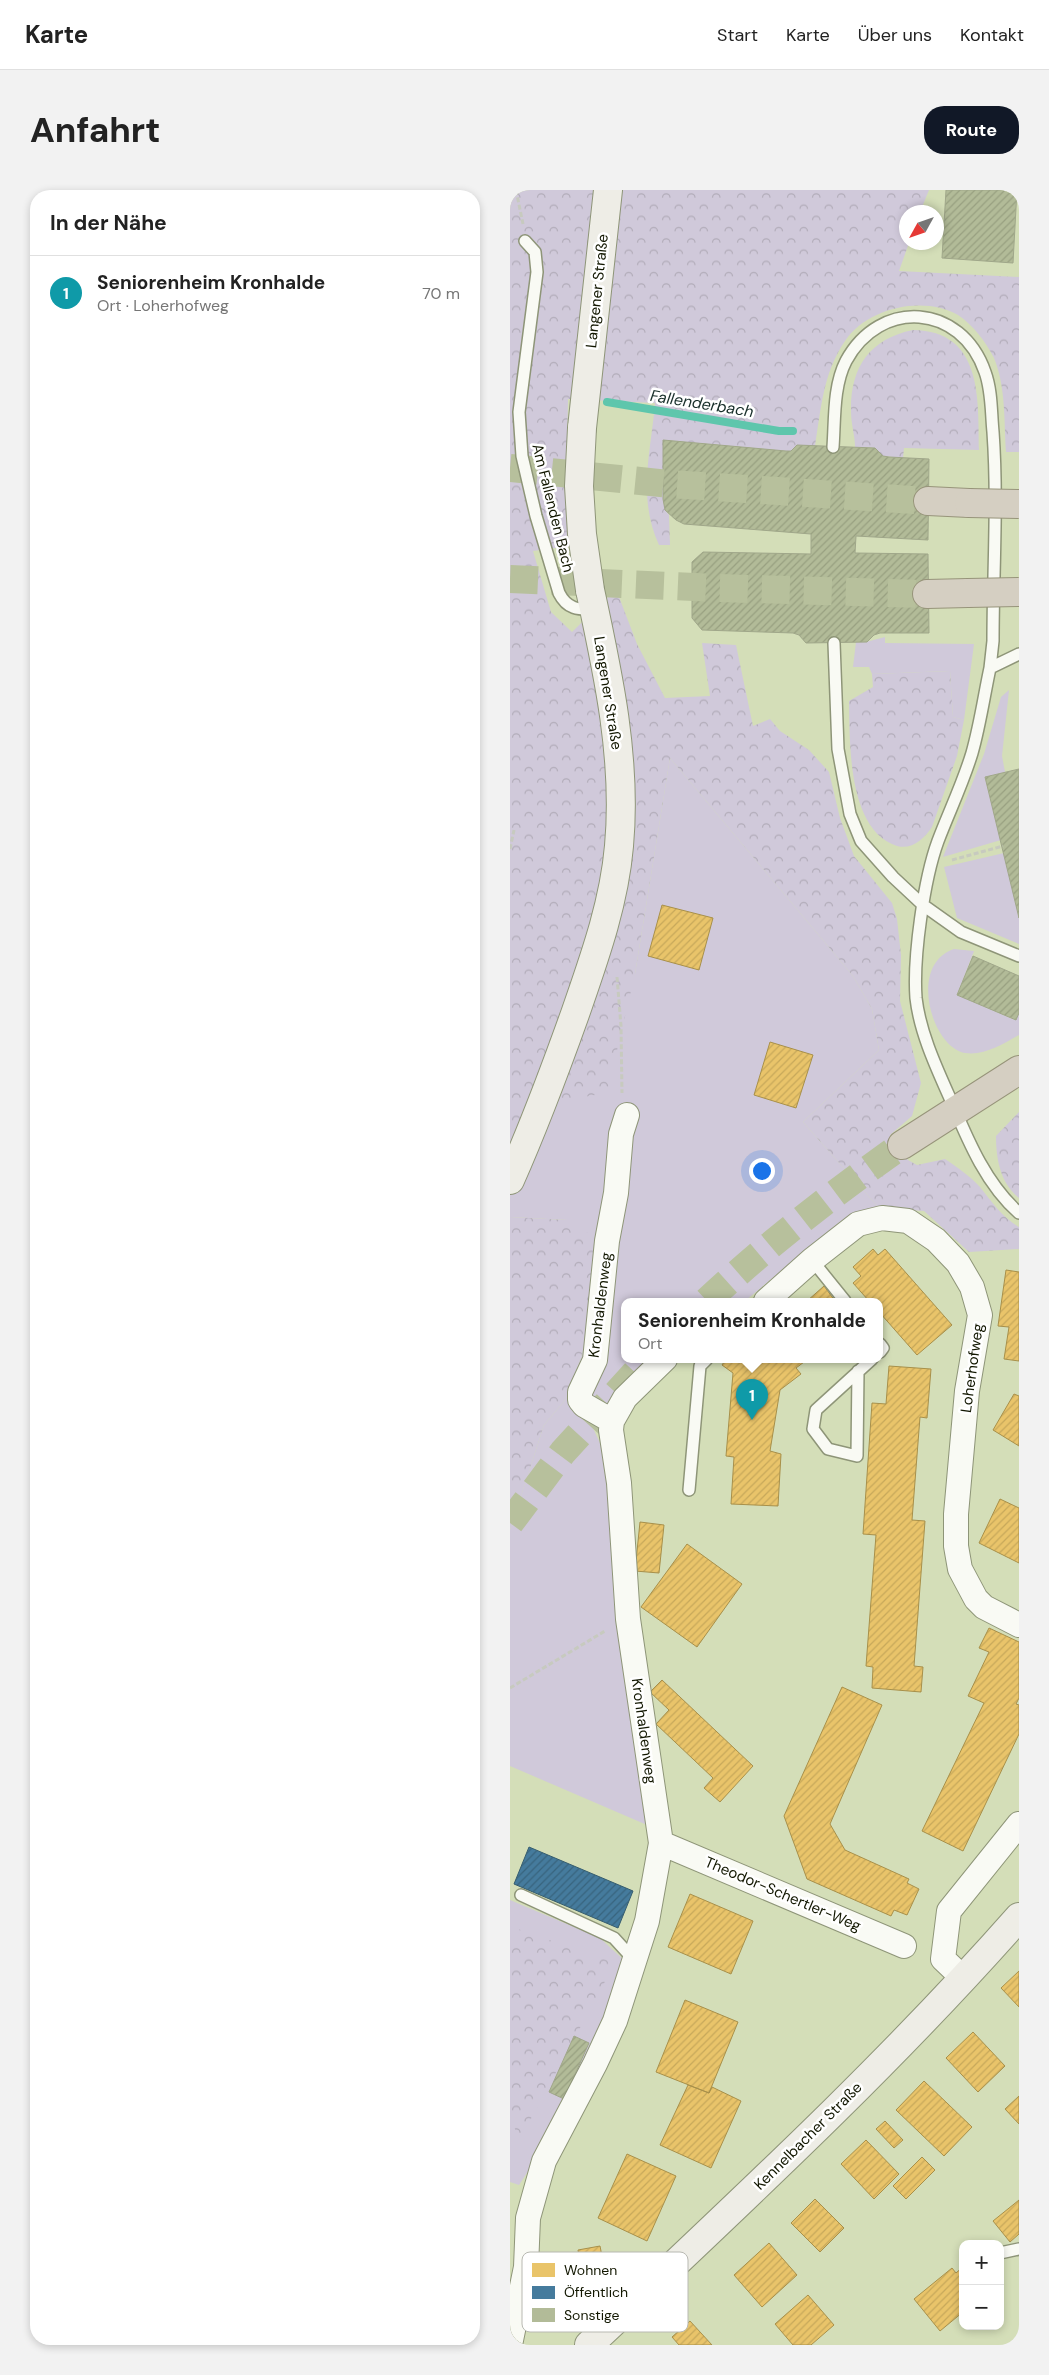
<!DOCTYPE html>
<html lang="de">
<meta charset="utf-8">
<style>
:root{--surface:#fff;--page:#f2f2f2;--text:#222;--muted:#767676;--line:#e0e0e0;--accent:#111827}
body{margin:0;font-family:"DM Sans",sans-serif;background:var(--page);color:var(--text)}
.controls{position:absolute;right:15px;bottom:15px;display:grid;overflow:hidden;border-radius:10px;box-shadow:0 2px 8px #0003}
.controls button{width:45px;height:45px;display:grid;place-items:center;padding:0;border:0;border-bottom:1px solid var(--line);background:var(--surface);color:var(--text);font:25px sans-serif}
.compass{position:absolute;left:389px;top:15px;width:45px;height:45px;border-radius:50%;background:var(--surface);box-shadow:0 2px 8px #0003;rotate:230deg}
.you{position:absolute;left:251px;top:980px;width:18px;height:18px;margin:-12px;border:4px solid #fff;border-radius:50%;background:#1a73e8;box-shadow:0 0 0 8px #1a73e833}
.badge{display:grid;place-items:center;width:32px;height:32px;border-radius:50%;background:var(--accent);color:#fff;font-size:16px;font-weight:700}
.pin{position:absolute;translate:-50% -41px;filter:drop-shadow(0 1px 2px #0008)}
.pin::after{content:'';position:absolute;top:26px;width:18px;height:15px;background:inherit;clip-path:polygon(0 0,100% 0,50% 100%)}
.popup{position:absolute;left:111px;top:1108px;width:262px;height:65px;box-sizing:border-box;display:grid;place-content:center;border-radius:10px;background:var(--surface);filter:drop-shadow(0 1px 4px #0005);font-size:16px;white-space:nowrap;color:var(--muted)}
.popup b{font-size:19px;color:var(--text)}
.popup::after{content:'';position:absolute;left:50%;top:100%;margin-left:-10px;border:10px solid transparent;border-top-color:var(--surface)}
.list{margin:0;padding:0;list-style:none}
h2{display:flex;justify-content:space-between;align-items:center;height:65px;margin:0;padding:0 20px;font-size:21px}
h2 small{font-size:16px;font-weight:400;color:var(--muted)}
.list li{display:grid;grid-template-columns:32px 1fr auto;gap:15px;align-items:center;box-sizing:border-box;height:75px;padding:0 20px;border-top:1px solid var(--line)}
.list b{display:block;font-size:19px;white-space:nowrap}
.list p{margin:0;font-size:16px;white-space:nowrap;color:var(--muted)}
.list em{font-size:16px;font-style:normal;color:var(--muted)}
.map{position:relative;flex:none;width:509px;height:2155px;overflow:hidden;border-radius:20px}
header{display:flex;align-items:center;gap:30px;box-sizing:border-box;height:70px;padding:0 25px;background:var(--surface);border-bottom:1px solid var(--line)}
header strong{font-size:24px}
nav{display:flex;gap:28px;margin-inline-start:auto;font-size:18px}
.intro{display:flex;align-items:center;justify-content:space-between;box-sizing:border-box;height:120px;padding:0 30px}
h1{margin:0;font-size:35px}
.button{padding:12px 22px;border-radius:20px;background:var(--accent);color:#fff;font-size:18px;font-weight:700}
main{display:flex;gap:30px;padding:0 30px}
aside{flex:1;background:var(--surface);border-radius:20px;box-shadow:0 2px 8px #0003}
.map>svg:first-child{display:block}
.green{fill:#d0c9da}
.forest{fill:url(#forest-crowns)}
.homes{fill:url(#homes-hatch);stroke:#a8904a}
.public{fill:url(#public-hatch);stroke:#365d6e}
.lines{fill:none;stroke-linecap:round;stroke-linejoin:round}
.stream{stroke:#5ec6ac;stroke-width:8}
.building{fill:url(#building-hatch);stroke:#a0a78a}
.motorway-tunnel{stroke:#b7c09c;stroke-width:28;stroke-dasharray:28 14;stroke-linecap:butt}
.service-casing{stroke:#8e9578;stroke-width:14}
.minor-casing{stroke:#8e9578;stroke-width:26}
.secondary-casing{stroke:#8e9578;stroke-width:30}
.motorway-casing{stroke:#97947a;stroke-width:30}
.path{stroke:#c7cabf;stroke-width:3;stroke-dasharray:5 2.5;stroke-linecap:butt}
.service{stroke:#f9faf4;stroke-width:11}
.minor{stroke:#f9faf4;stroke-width:24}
.secondary{stroke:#eeede6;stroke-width:28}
.motorway{stroke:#d5cfc2;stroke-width:28}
.secondary-bridge-casing{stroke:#8e9578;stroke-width:30;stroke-linecap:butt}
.motorway-bridge-casing{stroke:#97947a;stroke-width:30;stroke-linecap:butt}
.secondary-bridge{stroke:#eeede6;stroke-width:28}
.motorway-bridge{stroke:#d5cfc2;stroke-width:28}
.labels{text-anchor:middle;stroke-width:5;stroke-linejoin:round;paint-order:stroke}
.street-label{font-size:15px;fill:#121700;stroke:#fff}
.water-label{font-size:16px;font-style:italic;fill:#182f2a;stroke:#fff}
.key{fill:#fff;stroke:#b8b9b2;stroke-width:1}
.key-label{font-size:14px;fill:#121700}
</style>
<header>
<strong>Karte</strong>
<nav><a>Start</a><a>Karte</a><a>Über uns</a><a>Kontakt</a></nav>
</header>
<div class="intro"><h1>Anfahrt</h1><a class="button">Route</a></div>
<main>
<aside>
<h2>In der Nähe<small></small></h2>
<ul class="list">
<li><span class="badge" style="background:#0f9aa8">1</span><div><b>Seniorenheim Kronhalde</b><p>Ort · Loherhofweg</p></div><em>70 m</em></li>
</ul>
</aside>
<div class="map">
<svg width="509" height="2155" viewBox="0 0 509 2155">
<defs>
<pattern id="forest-crowns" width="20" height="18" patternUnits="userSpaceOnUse" patternTransform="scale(1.25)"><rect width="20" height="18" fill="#d0c9da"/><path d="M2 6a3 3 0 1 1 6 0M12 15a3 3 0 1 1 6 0" fill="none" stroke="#b2acb9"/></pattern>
<pattern id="homes-hatch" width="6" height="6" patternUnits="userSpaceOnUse" patternTransform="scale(1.25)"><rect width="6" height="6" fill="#e9c46a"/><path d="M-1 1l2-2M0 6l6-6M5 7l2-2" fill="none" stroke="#c7a85a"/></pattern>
<pattern id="public-hatch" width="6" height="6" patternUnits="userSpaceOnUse" patternTransform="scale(1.25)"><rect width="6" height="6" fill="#457b9d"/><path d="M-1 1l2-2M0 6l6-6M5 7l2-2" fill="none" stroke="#38647e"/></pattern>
<pattern id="building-hatch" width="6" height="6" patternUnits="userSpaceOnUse" patternTransform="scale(1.25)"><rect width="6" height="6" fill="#b2bb98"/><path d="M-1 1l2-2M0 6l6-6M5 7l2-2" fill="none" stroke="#98a081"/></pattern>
</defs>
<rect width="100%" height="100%" fill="#d4deb8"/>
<!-- green -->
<path class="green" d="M375,447V453L464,454L454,530L443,527L440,481L362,484L359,477H343L346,452H356Z
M499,500L492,566L495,582L475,588L491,650L433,667L474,564L491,507Z
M160,568L343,786L362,819L369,860L293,932L369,1018L331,1031L235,1111H114V1169H143L100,1210L82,1236L96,1266L137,1635L0,1576V1340L34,1235L56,1209L74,1158L57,1030L0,1027V1001L38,913L125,784Z
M494,663L509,728V754L447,728L434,677Z
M444,759L464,761L447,805L505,830L509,823V845C493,854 474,866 455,863C421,857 398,774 444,759Z
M0,1710L90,1748L117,1773L111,1797L42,1945L9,1995L0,1992Z"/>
<!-- forest -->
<path class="forest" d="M0,0H419L410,22H397V52L399,53L389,81L509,87V262H496C494,232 496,197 484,168C476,152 463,135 448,125C413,105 357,118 335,151C313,183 311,219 305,256L287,255L281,261H276L154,250L153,309L155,320L159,325L160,355H149C127,307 141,262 145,213L58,209L56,314L61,356L23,361L41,422L62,442L106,399L127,454L155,508L200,506L192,453L226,455L243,536L260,529L270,541L299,560L319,582L330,628L344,666L382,713L387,729L391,765L390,811L411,893L402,926L380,945L398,970L407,975L435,969C447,977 460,986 470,997C482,1012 492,1027 509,1037V1059L459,1062L414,1021L369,1018L293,932L369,860L362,819L343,786L160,568L125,784L97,903L38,913L0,1000Z
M403,140C473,141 468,209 469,260L394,258L393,268L373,266L365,258L345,257C345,246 341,234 341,222C340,178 359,149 403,140Z
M440,481L443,527L454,530L447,566L422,637C414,649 402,660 387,656C337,640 340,552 339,511L363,497L362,484Z
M509,922V1008C490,993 486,968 486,946Z
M0,1027L57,1030L70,1036L86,1051L85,1110L74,1158L56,1209L34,1235L0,1340Z
M8,1739L105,1773L9,1951L0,1924V1759Z"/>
<!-- homes -->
<path class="homes" d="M152,715L203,728L189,780L138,766Z
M260,852L303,865L286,918L244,905Z
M363,1059L368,1065L375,1059L442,1135L407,1165L370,1123V1111H359L343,1093L351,1086L343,1077Z
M496,1080L509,1082V1171L494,1169L499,1137L488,1136Z
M314,1096L325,1111H297Z
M216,1169H298L286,1178L291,1184L270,1200L260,1261L271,1264L268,1316L221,1314L224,1267L216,1266L223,1183L212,1175Z
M379,1176L421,1179L417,1228L410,1227L402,1330L415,1331L404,1476L413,1477L411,1502L362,1498L363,1477L356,1476L366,1345L353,1344L362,1213L376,1214Z
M504,1204L509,1206V1256L483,1240Z
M490,1309L509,1318V1373L469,1353Z
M130,1332L154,1335L149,1383L125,1381Z
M177,1354L232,1394L187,1457L131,1417Z
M479,1438L509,1452V1508L506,1514L509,1515V1544L453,1661L412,1641L474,1513L458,1506L479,1462L469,1458Z
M152,1490L243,1576L210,1612L194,1598L203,1588L146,1534L159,1520L140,1502Z
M332,1497L372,1515L320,1634L335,1660L399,1689L397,1693L409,1699L397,1725L384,1720L381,1726L297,1689L274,1626Z
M180,1704L243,1731L221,1784L158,1757Z
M509,1781V1817L491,1798Z
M175,1810L228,1832L199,1903L146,1882Z
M463,1842L495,1876L468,1902L436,1868Z
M414,1891L462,1937L434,1966L386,1920Z
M178,1895L199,1903L202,1897L231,1911L201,1978L150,1955Z
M509,1906V1934L495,1919Z
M375,1931L393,1950L384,1958L366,1939Z
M356,1950L389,1984L364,2009L331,1974Z
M117,1964L166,1986L137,2051L88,2028Z
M412,1967L425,1980L396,2009L383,1996Z
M305,2009L334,2038L310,2062L281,2033Z
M509,2010V2044L500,2052L483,2031Z
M259,2053L287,2085L252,2117L224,2085Z
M90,2056L93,2071L70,2074L68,2060Z
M453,2077V2122L430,2141L404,2109L442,2078L446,2083Z
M298,2105L324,2135L301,2155H283L265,2134Z
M180,2131L202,2155H169L162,2147Z"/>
<!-- public -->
<path class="public" d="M19,1657L123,1701L108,1738L4,1694Z"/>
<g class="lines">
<!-- stream -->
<path class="stream" d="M97,212L269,241H283"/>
</g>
<!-- building -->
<path class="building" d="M436,0H507L503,73L432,68Z
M153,250L276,261H281L287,255L365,258L373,266L379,267L419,269L418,350L346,346L345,363L418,364L419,443H370L364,445L357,452L296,453L289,445L283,443L192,440L182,428V372L193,362L301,364V344L174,334L166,330L155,320L153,309Z
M509,579V728L475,587Z
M463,766L509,786V823L506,830L447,805Z
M64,1846L79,1853L54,1909L39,1902Z"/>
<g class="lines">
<!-- motorway-tunnel -->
<path class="motorway-tunnel" d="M0,278L160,294L418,311
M0,389L206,398L417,404
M197,1111C257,1055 324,1003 392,955
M0,1333L53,1262L138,1169"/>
<!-- service casing -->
<g class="service-casing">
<path id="service" d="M15,51L25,62L27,82L9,222L12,266L26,326L49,403C57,419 68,420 85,419
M323,257C325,230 323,196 336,171C370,108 451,113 475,182C482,201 481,222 483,242C488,311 483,382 483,451L480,478
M324,453L328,559L340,624L351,651L383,687L413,715L451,742L509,766
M509,464L480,478C474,506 470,535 462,563C453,593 439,622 428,651C414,689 403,767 406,808C410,844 428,881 443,915C459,953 477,995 509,1023
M302,1070L335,1111
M370,1154L373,1158L370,1162
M348,1181L347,1266L318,1259L303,1239L306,1220L362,1169
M179,1300L190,1176L197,1169
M11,1705L104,1748L125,1771
M490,2063L509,2059"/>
</g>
<!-- minor casing -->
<g class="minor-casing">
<path id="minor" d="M256,1111L302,1070L348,1034L372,1028L398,1031L426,1050L448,1073L462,1097L470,1125L457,1201L446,1324V1356L450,1379L466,1409L474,1417L509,1435
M102,1231L74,1215L70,1210V1202L85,1170L97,1051L106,1003L111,944L117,925
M151,1653L394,1756
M454,1789L433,1769L439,1721L509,1634
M0,2155L16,2077L18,2028L34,1971L85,1874L105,1831L137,1731L151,1653L118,1429L109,1293L101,1240L102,1231L115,1208L155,1169"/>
</g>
<!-- secondary casing -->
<g class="secondary-casing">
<path id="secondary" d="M72,238L98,0
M0,990C24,936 45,880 65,824C84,769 104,714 109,656C117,570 98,483 80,400
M79,2155C226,2016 375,1879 509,1727"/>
</g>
<!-- motorway casing -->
<g class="motorway-casing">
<path id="motorway" d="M418,311L459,313
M417,404L458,403
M392,955L509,880"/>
</g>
<!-- path -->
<path class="path" d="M6,0L13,34
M0,659L4,640
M442,670L493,656
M107,787L111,836L112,903
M0,1498L95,1441"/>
<!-- service -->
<use href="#service" class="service"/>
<!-- minor -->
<use href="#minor" class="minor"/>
<!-- secondary -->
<use href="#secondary" class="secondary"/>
<!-- motorway -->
<use href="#motorway" class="motorway"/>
<!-- secondary-bridge casing -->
<g class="secondary-bridge-casing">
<path id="secondary-bridge" d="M72,238L69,296L72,344L80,400"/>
</g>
<!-- motorway-bridge casing -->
<g class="motorway-bridge-casing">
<path id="motorway-bridge" d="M459,313L509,314
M458,403L509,402"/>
</g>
<!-- secondary-bridge -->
<use href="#secondary-bridge" class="secondary-bridge"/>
<!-- motorway-bridge -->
<use href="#motorway-bridge" class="motorway-bridge"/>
</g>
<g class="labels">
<!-- street labels -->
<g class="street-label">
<text transform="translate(87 101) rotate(-84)" y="5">Langener Straße</text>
<text transform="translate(43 318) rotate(76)" y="5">Am Fallenden Bach</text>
<text transform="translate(98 503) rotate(81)" y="5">Langener Straße</text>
<text transform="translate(90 1115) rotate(-83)" y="5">Kronhaldenweg</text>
<text transform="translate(462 1178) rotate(-82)" y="5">Loherhofweg</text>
<text transform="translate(134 1541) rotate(82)" y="5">Kronhaldenweg</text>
<text transform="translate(273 1704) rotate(23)" y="5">Theodor-Schertler-Weg</text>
<text transform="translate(298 1946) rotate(-45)" y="5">Kennelbacher Straße</text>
</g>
<!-- water labels -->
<g class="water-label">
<text transform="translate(192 213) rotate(9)" y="6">Fallenderbach</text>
</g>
</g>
<!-- legend -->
<rect x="12" y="2062" width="166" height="80" rx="8" class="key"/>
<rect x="22" y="2073" width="23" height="14" fill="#e9c46a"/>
<rect x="22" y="2096" width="23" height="13" fill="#457b9d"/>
<rect x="22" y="2118" width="23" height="14" fill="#b2bb98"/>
<g class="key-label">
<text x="54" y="2085">Wohnen</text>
<text x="54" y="2107">Öffentlich</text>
<text x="54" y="2130">Sonstige</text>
</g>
</svg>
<div class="controls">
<button>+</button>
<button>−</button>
</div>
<svg class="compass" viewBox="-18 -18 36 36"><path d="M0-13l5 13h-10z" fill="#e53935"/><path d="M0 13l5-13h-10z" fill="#767676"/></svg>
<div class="you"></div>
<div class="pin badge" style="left:242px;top:1230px;background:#0f9aa8">1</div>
<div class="popup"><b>Seniorenheim Kronhalde</b>Ort</div>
</div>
</main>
